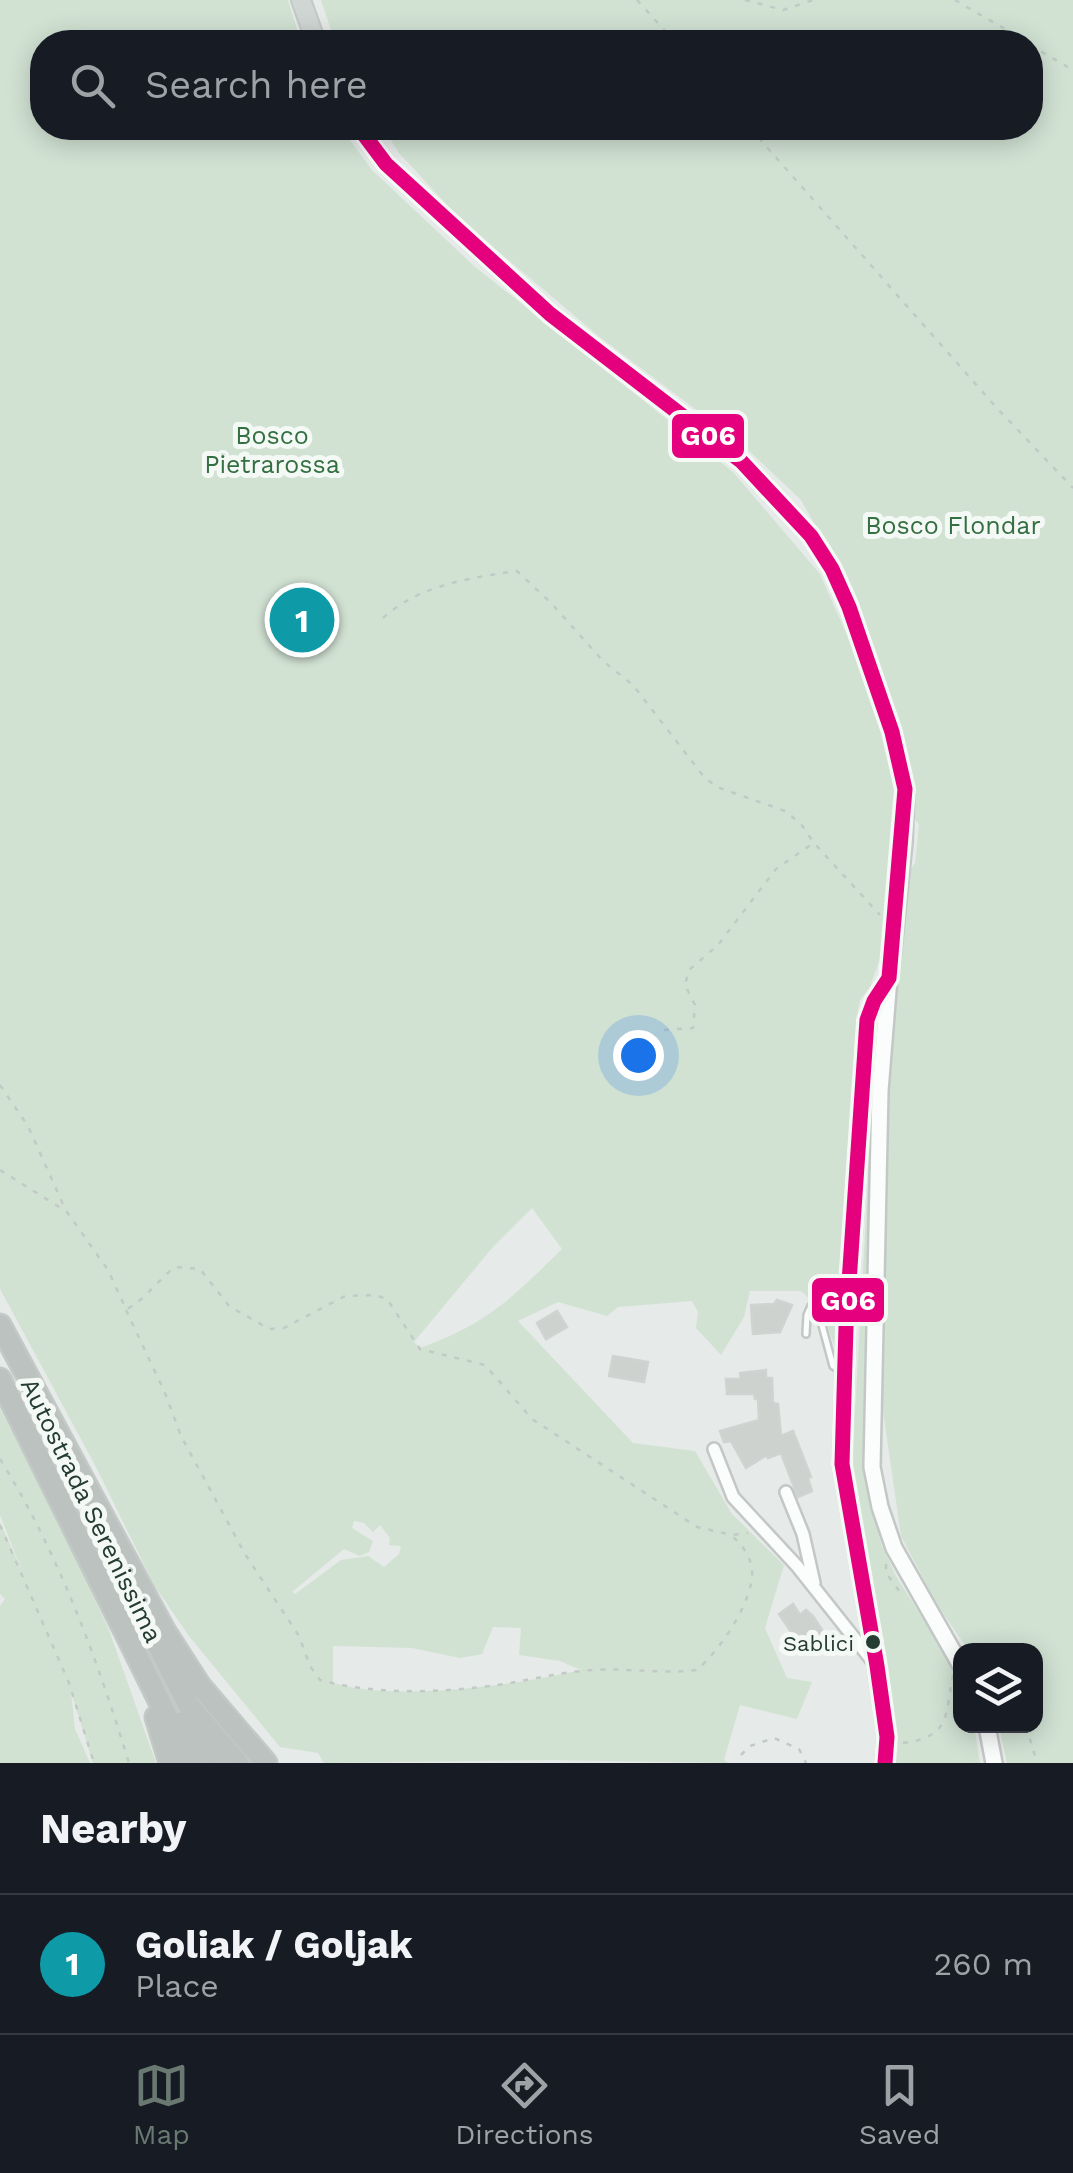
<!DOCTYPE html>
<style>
:root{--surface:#171b24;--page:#20242c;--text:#f1f3f6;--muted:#9ea1a6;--line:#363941;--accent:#697972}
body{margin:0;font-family:"Work Sans",sans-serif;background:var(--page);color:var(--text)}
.controls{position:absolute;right:30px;bottom:30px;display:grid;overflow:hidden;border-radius:20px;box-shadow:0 5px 25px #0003}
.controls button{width:90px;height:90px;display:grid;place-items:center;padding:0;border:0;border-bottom:2px solid var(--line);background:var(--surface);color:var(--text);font:50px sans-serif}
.you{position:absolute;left:638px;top:1055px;width:35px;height:35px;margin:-25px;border:8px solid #fff;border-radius:50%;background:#1a73e8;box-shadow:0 0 0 15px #1a73e833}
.badge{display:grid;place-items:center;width:65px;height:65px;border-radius:50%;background:var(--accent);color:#fff;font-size:32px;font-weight:700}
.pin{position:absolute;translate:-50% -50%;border:5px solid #fff;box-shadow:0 2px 10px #0006}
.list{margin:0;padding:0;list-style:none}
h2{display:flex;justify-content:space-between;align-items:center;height:130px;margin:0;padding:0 40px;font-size:42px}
h2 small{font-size:32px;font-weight:400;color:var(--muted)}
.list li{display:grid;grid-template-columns:65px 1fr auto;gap:30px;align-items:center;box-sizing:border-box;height:140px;padding:0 40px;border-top:2px solid var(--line)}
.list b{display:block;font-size:38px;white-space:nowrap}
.list p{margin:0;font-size:32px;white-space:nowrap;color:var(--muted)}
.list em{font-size:32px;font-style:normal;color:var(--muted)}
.icon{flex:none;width:55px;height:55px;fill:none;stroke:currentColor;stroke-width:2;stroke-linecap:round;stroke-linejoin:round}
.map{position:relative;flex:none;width:1073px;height:1763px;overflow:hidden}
.search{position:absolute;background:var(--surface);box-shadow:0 5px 25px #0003;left:30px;right:30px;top:30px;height:110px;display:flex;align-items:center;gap:25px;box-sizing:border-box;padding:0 35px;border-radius:40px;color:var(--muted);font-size:38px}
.sheet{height:270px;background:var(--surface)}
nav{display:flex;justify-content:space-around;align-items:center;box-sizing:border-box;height:140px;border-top:2px solid var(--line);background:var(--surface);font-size:28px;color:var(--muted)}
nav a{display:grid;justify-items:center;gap:5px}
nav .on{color:var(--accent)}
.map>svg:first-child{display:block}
.green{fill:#d1e2d3;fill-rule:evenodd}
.building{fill:#cdd2cf;stroke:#cfd3d1;stroke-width:2.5}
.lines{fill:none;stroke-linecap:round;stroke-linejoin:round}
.lane-casing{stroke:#c3c7c5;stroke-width:10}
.street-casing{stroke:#c3c7c5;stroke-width:16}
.secondary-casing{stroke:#c2c8c5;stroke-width:20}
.primary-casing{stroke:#c2c9c6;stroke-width:22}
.highway-casing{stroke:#c2c9c6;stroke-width:25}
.path{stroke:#c2cac6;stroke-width:2.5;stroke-dasharray:5 8;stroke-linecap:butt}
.lane{stroke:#fbfcfc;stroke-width:5}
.street{stroke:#fbfcfc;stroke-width:11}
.secondary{stroke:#fbfcfc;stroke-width:15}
.primary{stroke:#cfd6d3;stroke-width:18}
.highway{stroke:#bcc2bf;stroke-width:20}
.bus-1-casing{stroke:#f4f9f6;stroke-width:22}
.bus-1{stroke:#e5007d;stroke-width:15}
.bus-dot{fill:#253c32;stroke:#f4f9f6;stroke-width:4}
.labels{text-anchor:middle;stroke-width:10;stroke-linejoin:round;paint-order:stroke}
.bus-label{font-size:22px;fill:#253c32;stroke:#f4f9f6;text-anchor:end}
.park-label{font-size:25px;fill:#346f41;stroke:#f4f9f6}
.street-label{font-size:25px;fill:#253c32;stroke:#f4f9f6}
.line-badge{stroke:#f4f9f6;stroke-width:4}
.badge-label{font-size:28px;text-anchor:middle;font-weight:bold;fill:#fff}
</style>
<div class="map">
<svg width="1073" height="1763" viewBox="0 0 1073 1763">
<rect width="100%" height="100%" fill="#e6eae8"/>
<!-- green -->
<path class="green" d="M0,0H288L301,42H42V128H341L372,170L474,266L733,472L820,574L850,642L880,724L894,784V835L882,953L870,987L860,1000L857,1016L837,1353L822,1311L801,1291H750L744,1317L721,1355L696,1328L698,1312L692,1301L618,1307L607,1316L558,1302L518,1321L633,1443L695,1451L732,1514L784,1565L765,1628L787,1678L812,1682L797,1719L740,1705L724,1760L728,1763L551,1760L324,1763L318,1753L280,1747L189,1636L154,1585L96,1467L0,1289ZM532,1208L562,1249C511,1299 488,1323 420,1348L414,1342L492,1248ZM354,1521L364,1523L373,1532L380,1525L390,1538L389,1545L401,1546L399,1554L384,1567L368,1556L341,1560L295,1594L292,1592L344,1549L360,1556L369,1552L373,1541L352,1528ZM493,1627L521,1628L519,1655L560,1661L581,1670C518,1685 394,1702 333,1683V1646L412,1648L460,1658L482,1654Z
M321,0H1073V1763H1007L999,1726H1036V1650H968L935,1601L901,1536L879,1383L886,1119L904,908L908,874L915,863L919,825L912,815L914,787L903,732L851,588L801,500L743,445L601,338L461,220L399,153L383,128H1030V42H335Z
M872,1108L865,1479L882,1546L896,1576L955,1670L960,1685V1726H974L980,1763H896L898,1744L852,1464Z
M0,1409L56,1515L109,1630L156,1763H93L71,1692L75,1729L90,1763H0V1606L5,1599L0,1594V1522L22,1571L0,1515Z"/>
<!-- building -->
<path class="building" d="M777,1300L792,1305L780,1332L753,1334L751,1305L774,1304Z
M557,1311L567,1327L546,1339L537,1323Z
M613,1356L648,1362L644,1382L609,1376Z
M766,1370V1378H772L773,1403L778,1404L781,1436L793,1431L811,1477L808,1478L812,1491L798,1497L781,1453L768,1458L767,1455L746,1468L731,1441L724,1442L720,1431L759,1420L758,1399H755L754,1394H727L726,1379H741L740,1373Z
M793,1604L800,1615L806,1610L813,1616L824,1633L802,1648L779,1614Z"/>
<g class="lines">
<!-- lane casing -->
<g class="lane-casing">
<path id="lane" d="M806,1334L807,1315L811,1306L819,1314L833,1366L841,1371"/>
</g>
<!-- street casing -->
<g class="street-casing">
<path id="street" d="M714,1449L733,1497L797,1566L874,1663
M786,1492L803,1534L814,1583"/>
</g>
<!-- secondary casing -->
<g class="secondary-casing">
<path id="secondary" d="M889,978L880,1091L872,1467L880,1507L894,1548L960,1664
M987,1726L994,1763"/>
</g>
<!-- primary casing -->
<g class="primary-casing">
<path id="primary" d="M301,0L316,42
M359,128L386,164L550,314L741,461L811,536L832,569L849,607L892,732L905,789L903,842L889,978L874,1001L867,1020L846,1326L842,1464L877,1666L887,1737L885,1763"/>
</g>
<!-- highway casing -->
<g class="highway-casing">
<path id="highway" d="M0,1325L164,1630L200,1686L266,1763
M0,1379L190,1763
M151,1632L189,1706L238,1763
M156,1717L170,1763
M180,1723L214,1763"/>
</g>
<!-- path -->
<path class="path" d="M637,0L675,42
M745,0L783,10L813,0
M955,0L1027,42
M1030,45L1073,70
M750,128L995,406L1073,488
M383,618C419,585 470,578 517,571L552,604L603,661L633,685L704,777L717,787L785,811L801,824L814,843L880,915
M664,1030L693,1028L695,1005L685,985L689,970L718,945L776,869L812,844
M0,1085L28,1126L66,1211
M0,1170L67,1212L108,1270L126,1309C141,1304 160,1278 175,1267L200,1269L229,1306L269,1329L284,1328L345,1296L375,1295L387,1299L420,1349L485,1365L532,1419L697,1527L732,1535L748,1533
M126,1310L165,1393L181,1436L245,1554L299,1636L310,1666L320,1680C374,1695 441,1693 497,1685C525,1681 552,1674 581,1671C619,1666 658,1675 697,1670C719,1651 755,1600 752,1569C750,1555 742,1545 732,1536
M0,1459C58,1552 97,1658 129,1763
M0,1525L69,1683L94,1763
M886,1564V1573L900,1592
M1026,1726L1037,1763
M903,1743C952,1737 945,1714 953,1675
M741,1755L750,1746L774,1738L799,1749L806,1763"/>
<!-- lane -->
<use href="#lane" class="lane"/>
<!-- street -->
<use href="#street" class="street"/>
<!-- secondary -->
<use href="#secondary" class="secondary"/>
<!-- primary -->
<use href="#primary" class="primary"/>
<!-- highway -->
<use href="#highway" class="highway"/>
<!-- bus-1 casing -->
<g class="bus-1-casing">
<path id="bus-1" d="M359,128L386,164L550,314L741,461L811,536L832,569L849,607L892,732L905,789L889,978L874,1001L867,1020L846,1326L842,1464L877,1666L887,1737L885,1763"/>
</g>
<!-- bus-1 -->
<use href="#bus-1" class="bus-1"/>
</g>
<!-- markers -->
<circle class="bus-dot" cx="873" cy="1642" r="9"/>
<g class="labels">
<!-- bus labels -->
<g class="bus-label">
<text x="854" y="1651">Sablici</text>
</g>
<!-- park labels -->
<g class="park-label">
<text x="272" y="444">Bosco<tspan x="272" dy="29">Pietrarossa</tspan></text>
<text x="953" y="534">Bosco Flondar</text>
</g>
<!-- street labels -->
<g class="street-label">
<text transform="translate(92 1510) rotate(64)" y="9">Autostrada Serenissima</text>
</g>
</g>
<g class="line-badge">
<rect x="670" y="412" width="76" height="48" rx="10" fill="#e5007d"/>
<rect x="810" y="1276" width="76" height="48" rx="10" fill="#e5007d"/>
</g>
<g class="badge-label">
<text x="708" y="445">G06</text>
<text x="848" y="1310">G06</text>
</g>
</svg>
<div class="controls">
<button><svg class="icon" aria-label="layers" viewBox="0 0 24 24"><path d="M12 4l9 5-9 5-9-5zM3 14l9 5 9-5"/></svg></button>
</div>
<div class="you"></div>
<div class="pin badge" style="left:302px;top:620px;background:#0f9aa8">1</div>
<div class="search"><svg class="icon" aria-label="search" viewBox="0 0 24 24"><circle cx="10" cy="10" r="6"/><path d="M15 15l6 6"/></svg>Search here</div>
</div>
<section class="sheet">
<h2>Nearby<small></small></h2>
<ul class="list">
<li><span class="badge" style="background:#0f9aa8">1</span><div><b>Goliak / Goljak</b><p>Place</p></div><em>260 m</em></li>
</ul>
</section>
<nav>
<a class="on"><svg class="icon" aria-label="map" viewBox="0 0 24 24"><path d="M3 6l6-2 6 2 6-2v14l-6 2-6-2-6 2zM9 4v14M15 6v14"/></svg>Map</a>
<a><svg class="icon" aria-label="directions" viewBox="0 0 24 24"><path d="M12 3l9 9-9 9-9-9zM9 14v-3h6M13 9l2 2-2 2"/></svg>Directions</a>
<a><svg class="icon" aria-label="saved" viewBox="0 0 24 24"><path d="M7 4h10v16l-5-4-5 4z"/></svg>Saved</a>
</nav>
